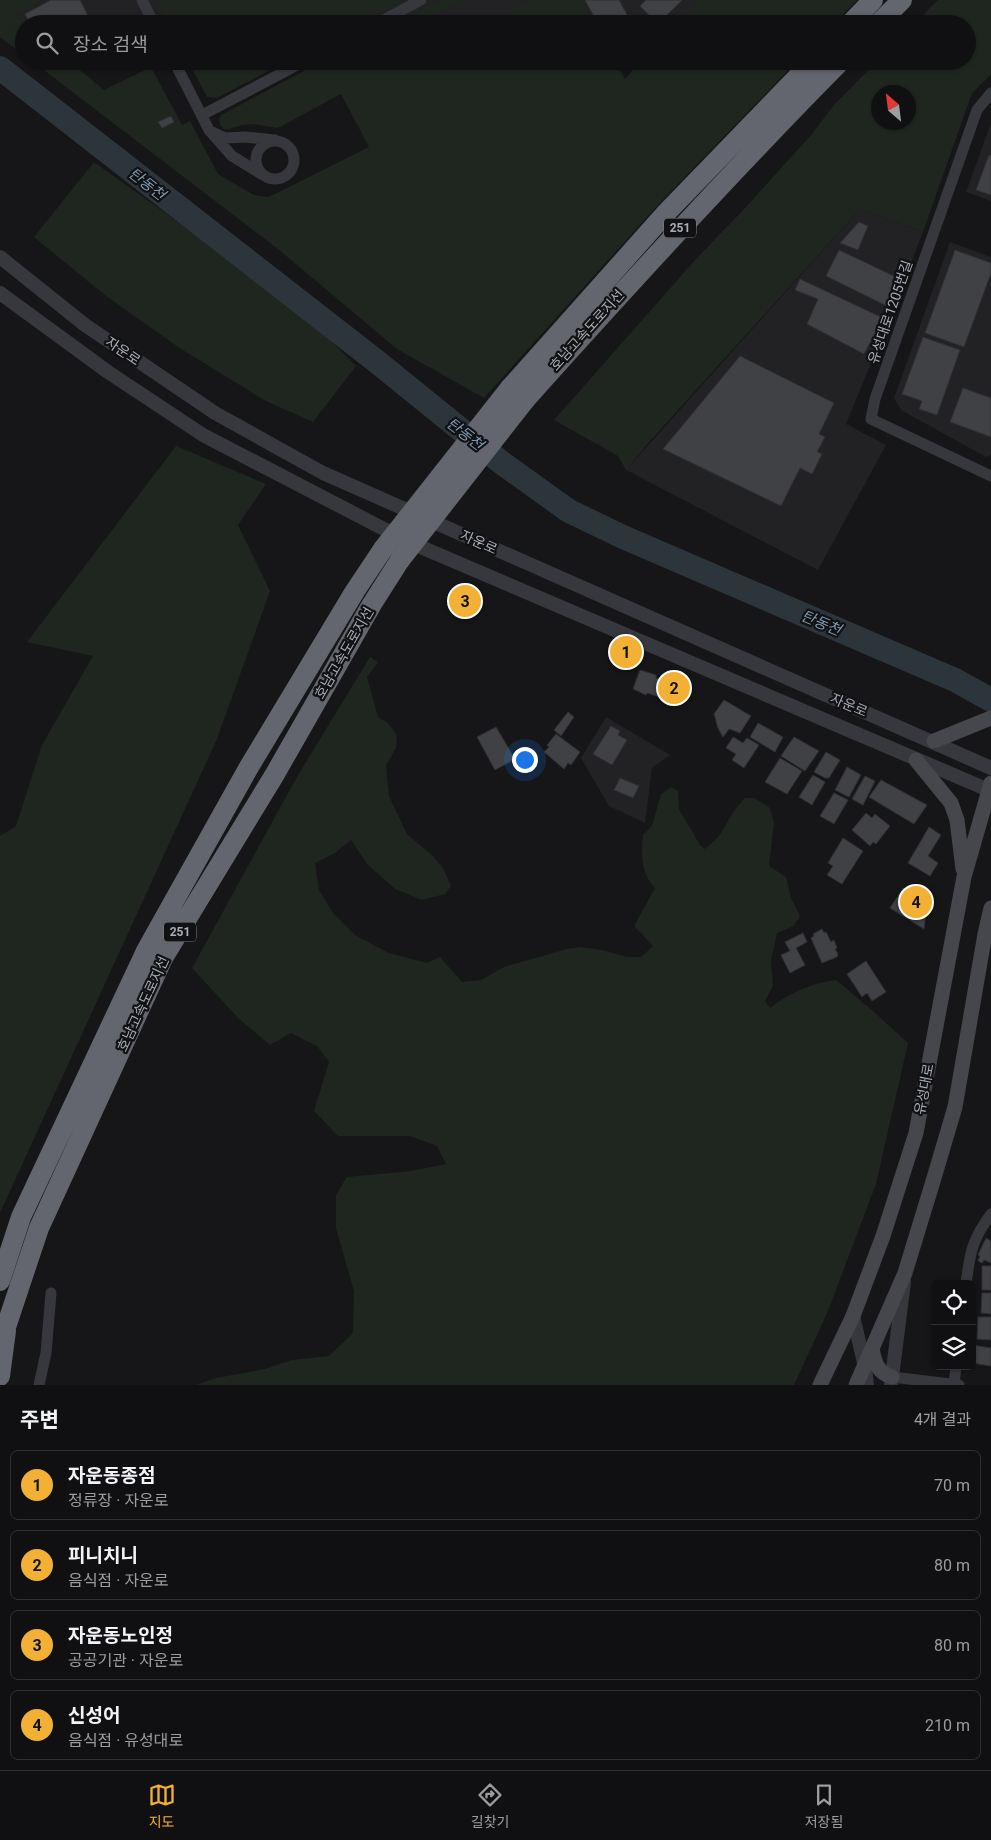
<!DOCTYPE html>
<html lang="ko">
<meta charset="utf-8">
<style>
:root{--surface:#101012;--page:#19191b;--text:#f1f3f6;--muted:#9c9d9f;--line:#303032;--accent:#f2b134}
body{margin:0;font-family:Roboto,"Noto Sans KR",sans-serif;background:var(--page);color:var(--text)}
.controls{position:absolute;right:15px;bottom:15px;display:grid;overflow:hidden;border-radius:8px;box-shadow:0 1px 4px #0004}
.controls button{width:45px;height:45px;display:grid;place-items:center;padding:0;border:0;border-bottom:1px solid var(--line);background:var(--surface);color:var(--text);font:25px sans-serif}
.compass{position:absolute;left:871px;top:85px;width:45px;height:45px;border-radius:50%;background:var(--surface);box-shadow:0 1px 4px #0004;rotate:332deg}
.you{position:absolute;left:524px;top:759px;width:18px;height:18px;margin:-12px;border:4px solid #fff;border-radius:50%;background:#1a73e8;box-shadow:0 0 0 8px #1a73e833}
.badge{display:grid;place-items:center;width:32px;height:32px;border-radius:50%;background:var(--accent);color:#111;font-size:16px;font-weight:700}
.pin{position:absolute;translate:-50% -50%;border:2px solid #fff;box-shadow:0 1px 5px #0006}
.list{margin:0;padding:0;list-style:none}
h2{display:flex;justify-content:space-between;align-items:center;height:65px;margin:0;padding:0 20px;font-size:21px}
h2 small{font-size:16px;font-weight:400;color:var(--muted)}
.list li{display:grid;grid-template-columns:32px 1fr auto;gap:15px;align-items:center;box-sizing:border-box;height:70px;margin:0 10px 10px;padding:0 10px;border:1px solid var(--line);border-radius:8px}
.list b{display:block;font-size:19px;white-space:nowrap}
.list p{margin:0;font-size:16px;white-space:nowrap;color:var(--muted)}
.list em{font-size:16px;font-style:normal;color:var(--muted)}
.icon{flex:none;width:28px;height:28px;fill:none;stroke:currentColor;stroke-width:2;stroke-linecap:round;stroke-linejoin:round}
.map{position:relative;flex:none;width:991px;height:1385px;overflow:hidden}
.search{position:absolute;background:var(--surface);box-shadow:0 1px 4px #0004;left:15px;right:15px;top:15px;height:55px;display:flex;align-items:center;gap:12px;box-sizing:border-box;padding:0 18px;border-radius:28px;color:var(--muted);font-size:19px}
.sheet{height:385px;background:var(--surface)}
nav{display:flex;justify-content:space-around;align-items:center;box-sizing:border-box;height:70px;border-top:1px solid var(--line);background:var(--surface);font-size:14px;color:var(--muted)}
nav a{display:grid;justify-items:center;gap:2px}
nav .on{color:var(--accent)}
.map>svg:first-child{display:block}
.built{fill:#222225}
.green{fill:#1e261f;fill-rule:evenodd}
.lines{fill:none;stroke-linecap:round;stroke-linejoin:round}
.river{stroke:#2c353c;stroke-width:24}
.building{fill:#404145;stroke:#303034}
.minor{stroke:#37383d;stroke-width:11}
.tertiary{stroke:#37383d;stroke-width:14}
.secondary{stroke:#45474d;stroke-width:15}
.motorway{stroke:#63666e;stroke-width:20}
.motorway-bridge{stroke:#63666e;stroke-width:20}
.labels{text-anchor:middle;stroke-width:4.5;stroke-linejoin:round;paint-order:stroke}
.shield{fill:#111113;stroke:#7b7e86;stroke-width:1}
.shield-label{font-size:12px;font-weight:bold;fill:#a8adb8}
.street-label{font-size:14px;fill:#a8adb8;stroke:#111113}
.water-label{font-size:15px;font-style:italic;fill:#7f9bb3;stroke:#111113}
</style>
<div class="map">
<svg width="991" height="1385" viewBox="0 0 991 1385">
<rect width="100%" height="100%" fill="#161618"/>
<!-- built -->
<path class="built" d="M0,0H857L834,24H24V55L0,37Z
M991,123V201L966,192Z
M860,209L923,232L890,317L846,424L886,445L818,570L626,470Z
M950,242L991,257V455L986,457L901,410L894,398Z
M606,717L670,755L652,768L645,823L609,806L581,758Z"/>
<!-- green -->
<path class="green" d="M0,0H43L14,16L24,24V55L0,37Z
M157,0H403L358,24H169Z
M440,0H463L429,18L432,24H395Z
M533,0H582L594,24H488Z
M697,0H857L834,24H675Z
M938,0H991V74L972,93L923,232L860,209L650,441L626,470L618,456L554,420L696,259L745,208L812,134L833,106L877,61H967V24H914ZM878,92H908V122H878Z
M32,61H69L104,90L151,67L182,125L190,121L218,174L252,194L259,196L267,197L275,194L369,147L341,94L278,128L253,124L242,125L229,129H224L220,125L219,119L221,115L323,61H615L625,79L641,61H797L656,207L484,398L397,349L278,249Z
M188,61H287L217,98L207,97Z
M94,162L230,259L313,323L356,366L313,422L266,401L181,349L106,296L34,237Z
M176,446L266,484L238,525L270,591L217,739L0,1213V836L16,826L42,745L93,656L27,642Z
M370,657L378,662L367,677L378,717L388,723L397,735L396,748L386,765L389,796L407,834L433,856L443,868L451,886L445,894L422,900L395,889L367,864L351,840L335,853L315,863L319,890L333,913L355,935L389,953L427,963L440,957L462,982L481,980L504,967L567,949L580,947L602,950L627,957H641L653,946L634,926L655,888C641,874 641,854 643,835L652,826L661,794L671,787L678,791L679,809L700,845L705,849L719,836L736,808L745,798H754L769,807L774,822L769,866L786,877L791,898L800,916L794,926L777,933L771,960L773,986L765,1001L770,1008C792,992 809,984 836,980L873,1011L908,1043L876,1184L828,1311L794,1385H196L216,1378L265,1369L292,1360L329,1356L353,1333L354,1291L336,1228V1195L347,1177L411,1171L446,1164L437,1146L410,1136H338L314,1111L329,1062L317,1046L291,1033L270,1045L239,1019L192,968L298,775Z"/>
<g class="lines">
<!-- river -->
<path class="river" d="M0,68L376,361L502,463L569,511L623,537L955,680L991,700"/>
</g>
<!-- building -->
<path class="building" d="M51,0H80L92,24H30L25,14Z
M585,0H619L632,24H598Z
M646,0H682L658,24L640,6Z
M171,116L174,122L162,128L158,122Z
M989,155L991,156V195L976,190Z
M859,222L868,226L858,250L840,243Z
M839,250L900,279L887,306L826,276Z
M955,250L991,263V273L964,347L925,333Z
M800,279L883,318L864,354L807,324L818,299L795,290Z
M923,337L960,350L937,415L919,409L922,401L902,394Z
M740,356L834,403L819,434L825,437L817,452L822,454L812,474L800,468L781,506L663,449Z
M963,388L991,398V437L950,422Z
M457,589L480,598L473,615L450,604Z
M640,670L656,675V678L680,686L675,696L680,698L678,703L647,693L646,695L633,689Z
M724,700L751,716L740,733L729,729L723,737L718,728L714,714Z
M568,712L574,717L561,736L554,730Z
M758,723L783,737L775,752L750,737Z
M611,726L620,731L618,735L627,740L612,765L593,754Z
M496,727L515,759L495,770L477,737Z
M556,734L580,752L571,765L568,763L564,769L544,752L549,747L547,745Z
M733,737L743,743L747,738L759,745L744,768L732,760L736,754L726,748Z
M794,737L819,751L805,771L781,756Z
M826,752L840,760L829,778H825L814,772Z
M780,758L802,771L787,794L765,782Z
M847,767L861,775L849,797L835,790Z
M813,775L825,782L812,805L799,797Z
M865,776L875,781L863,805L852,799Z
M620,778L639,786L633,798L614,790Z
M881,780L927,805L914,824L869,797Z
M834,793L848,800L834,824L820,816Z
M866,813L872,818L875,814L890,826L876,844L873,842L870,846L852,830Z
M929,827L941,835L928,856L938,863L930,876L908,863Z
M843,838L863,851L842,884L827,875L833,866L828,863Z
M903,888L927,903L924,929L890,908Z
M822,929L824,933L826,932L831,942L834,940L837,948L835,949L838,954L837,957L822,963L811,938L814,936L813,934Z
M803,933L807,942L796,948L805,965L790,973L781,955L790,951L785,942Z
M866,961L886,992L872,1001L867,993L862,997L847,974Z
M986,1238L991,1241V1263L984,1260L982,1263L978,1261L980,1256L978,1255Z
M982,1266H991V1290H982Z
M982,1293H991V1314L981,1313Z
M978,1317H991V1340L977,1339Z
M972,1345L991,1348V1366L972,1363Z"/>
<g class="lines">
<!-- minor -->
<path class="minor" d="M142,0L154,24
M376,24L421,0
M174,61L209,130L232,156L263,175
M991,93L977,110L875,399L871,419L991,476
M202,115L305,61
M212,132L225,138L245,137L275,140
M256 160a19 19 0 1 1 38 0a19 19 0 1 1-38 0Z
M966,1284C970,1252 972,1240 991,1214
M892,1377L959,1385
M39,1385L46,1353L51,1293
M954,1385L956,1366"/>
<!-- tertiary -->
<path class="tertiary" d="M0,257L85,325L215,413L323,473L991,768
M0,293L108,372L203,435L409,542L991,791
M853,1316L865,1367L867,1385
M891,1385L904,1282"/>
<!-- secondary -->
<path class="secondary" d="M934,741L991,718
M916,760L951,803L957,820L963,869
M872,1349C875,1363 877,1372 892,1377
M820,1385L853,1316L883,1236L916,1133L964,877L991,783
M856,1385L905,1273L934,1178L955,1107L985,934L991,908"/>
<!-- motorway -->
<path class="motorway" d="M850,24L873,0
M878,24L902,0
M510,388L666,213L813,61
M525,400C628,285 732,171 841,61
M0,1281L21,1217L146,951L249,767L355,591L383,549
M0,1345L39,1228L163,958L275,774L372,604L400,560
M0,1376L6,1331"/>
<!-- motorway-bridge -->
<path class="motorway-bridge" d="M383,549L510,388
M400,560L525,400"/>
</g>
<g class="labels">
<!-- shield labels -->
<g class="shield">
<rect x="664" y="218.5" width="32" height="19" rx="4"/>
<rect x="164" y="922.5" width="32" height="19" rx="4"/>
</g>
<g class="shield-label">
<text x="680" y="232">251</text>
<text x="180" y="936">251</text>
</g>
<!-- street labels -->
<g class="street-label">
<text transform="translate(890 312) rotate(-71)" y="5">유성대로1205번길</text>
<text transform="translate(587 330) rotate(-48)" y="5">호남고속도로지선</text>
<text transform="translate(123 351) rotate(34)" y="5">자운로</text>
<text transform="translate(479 542) rotate(24)" y="5">자운로</text>
<text transform="translate(344 653) rotate(-60)" y="5">호남고속도로지선</text>
<text transform="translate(849 705) rotate(23)" y="5">자운로</text>
<text transform="translate(143 1004) rotate(-65)" y="5">호남고속도로지선</text>
<text transform="translate(924 1089) rotate(-79)" y="5">유성대로</text>
</g>
<!-- water labels -->
<g class="water-label">
<text transform="translate(147 184) rotate(38)" y="5">탄동천</text>
<text transform="translate(465 434) rotate(38)" y="5">탄동천</text>
<text transform="translate(821 623) rotate(23)" y="5">탄동천</text>
</g>
</g>
</svg>
<div class="controls">
<button><svg class="icon" aria-label="locate" viewBox="0 0 24 24"><circle cx="12" cy="12" r="6"/><path d="M12 2v4M12 18v4M2 12h4M18 12h4"/></svg></button>
<button><svg class="icon" aria-label="layers" viewBox="0 0 24 24"><path d="M12 4l9 5-9 5-9-5zM3 14l9 5 9-5"/></svg></button>
</div>
<svg class="compass" viewBox="-18 -18 36 36"><path d="M0-13l5 13h-10z" fill="#e53935"/><path d="M0 13l5-13h-10z" fill="#9c9d9f"/></svg>
<div class="you"></div>
<div class="pin badge" style="left:626px;top:652px">1</div>
<div class="pin badge" style="left:674px;top:688px">2</div>
<div class="pin badge" style="left:465px;top:601px">3</div>
<div class="pin badge" style="left:916px;top:902px">4</div>
<div class="search"><svg class="icon" aria-label="search" viewBox="0 0 24 24"><circle cx="10" cy="10" r="6"/><path d="M15 15l6 6"/></svg>장소 검색</div>
</div>
<section class="sheet">
<h2>주변<small>4개 결과</small></h2>
<ul class="list">
<li><span class="badge">1</span><div><b>자운동종점</b><p>정류장 · 자운로</p></div><em>70 m</em></li>
<li><span class="badge">2</span><div><b>피니치니</b><p>음식점 · 자운로</p></div><em>80 m</em></li>
<li><span class="badge">3</span><div><b>자운동노인정</b><p>공공기관 · 자운로</p></div><em>80 m</em></li>
<li><span class="badge">4</span><div><b>신성어</b><p>음식점 · 유성대로</p></div><em>210 m</em></li>
</ul>
</section>
<nav>
<a class="on"><svg class="icon" aria-label="map" viewBox="0 0 24 24"><path d="M3 6l6-2 6 2 6-2v14l-6 2-6-2-6 2zM9 4v14M15 6v14"/></svg>지도</a>
<a><svg class="icon" aria-label="directions" viewBox="0 0 24 24"><path d="M12 3l9 9-9 9-9-9zM9 14v-3h6M13 9l2 2-2 2"/></svg>길찾기</a>
<a><svg class="icon" aria-label="saved" viewBox="0 0 24 24"><path d="M7 4h10v16l-5-4-5 4z"/></svg>저장됨</a>
</nav>
